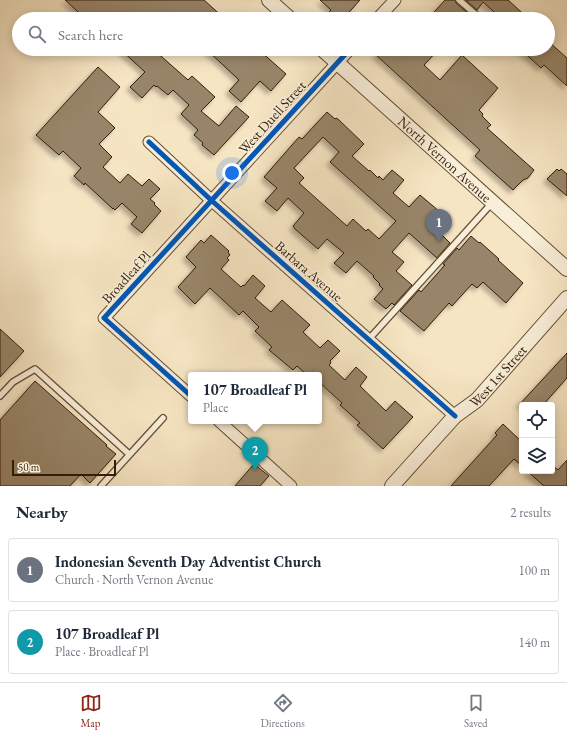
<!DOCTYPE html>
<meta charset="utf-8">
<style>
:root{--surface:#fff;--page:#f2f2f3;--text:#1f2937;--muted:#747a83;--line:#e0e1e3;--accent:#8f2418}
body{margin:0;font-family:"EB Garamond",serif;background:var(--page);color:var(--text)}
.controls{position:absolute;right:12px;bottom:12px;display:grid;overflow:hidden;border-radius:4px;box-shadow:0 2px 10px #0003}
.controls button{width:36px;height:36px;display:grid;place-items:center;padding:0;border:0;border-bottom:1px solid var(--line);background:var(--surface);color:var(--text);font:20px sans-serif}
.scale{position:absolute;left:12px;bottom:10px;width:104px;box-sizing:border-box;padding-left:4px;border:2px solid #321d08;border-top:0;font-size:11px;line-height:14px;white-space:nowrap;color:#321d08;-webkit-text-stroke:3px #f9eed8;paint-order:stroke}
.you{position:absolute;left:232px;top:173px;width:14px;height:14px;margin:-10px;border:3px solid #fff;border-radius:50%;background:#1a73e8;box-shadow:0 0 0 6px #1a73e833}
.badge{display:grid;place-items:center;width:26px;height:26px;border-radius:50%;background:var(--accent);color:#fff;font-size:13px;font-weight:700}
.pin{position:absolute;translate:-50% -33px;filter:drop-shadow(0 1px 2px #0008)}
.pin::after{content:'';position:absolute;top:21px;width:14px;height:12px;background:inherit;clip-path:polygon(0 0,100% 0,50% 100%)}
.popup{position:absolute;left:188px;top:372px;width:134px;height:52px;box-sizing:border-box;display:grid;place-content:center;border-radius:4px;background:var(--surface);filter:drop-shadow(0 1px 3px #0005);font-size:13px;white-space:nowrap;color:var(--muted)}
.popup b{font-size:15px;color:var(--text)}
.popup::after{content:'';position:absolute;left:50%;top:100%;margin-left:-8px;border:8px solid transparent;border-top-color:var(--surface)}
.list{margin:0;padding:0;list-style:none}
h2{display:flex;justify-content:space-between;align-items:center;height:52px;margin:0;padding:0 16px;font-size:17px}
h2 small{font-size:13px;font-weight:400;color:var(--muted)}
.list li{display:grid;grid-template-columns:26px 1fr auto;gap:12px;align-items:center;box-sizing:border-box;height:64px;margin:0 8px 8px;padding:0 8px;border:1px solid var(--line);border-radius:4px}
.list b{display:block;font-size:15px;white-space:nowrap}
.list p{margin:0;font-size:13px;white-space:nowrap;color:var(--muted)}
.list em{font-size:13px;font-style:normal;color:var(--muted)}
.icon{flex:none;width:22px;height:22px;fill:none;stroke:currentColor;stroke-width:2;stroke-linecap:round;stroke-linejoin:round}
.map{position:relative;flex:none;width:567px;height:486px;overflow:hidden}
.search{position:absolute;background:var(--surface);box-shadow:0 2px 10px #0003;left:12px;right:12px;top:12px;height:44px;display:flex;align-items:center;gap:10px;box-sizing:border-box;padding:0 14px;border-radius:22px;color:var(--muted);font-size:15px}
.sheet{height:196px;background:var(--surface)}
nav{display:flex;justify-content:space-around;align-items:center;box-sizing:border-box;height:56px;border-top:1px solid var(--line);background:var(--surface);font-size:11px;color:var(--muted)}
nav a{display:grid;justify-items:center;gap:2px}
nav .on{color:var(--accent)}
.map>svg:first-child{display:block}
.building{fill:#988569;stroke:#321d08;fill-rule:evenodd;filter:url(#shadow)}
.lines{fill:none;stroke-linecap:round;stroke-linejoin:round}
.service-casing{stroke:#634f37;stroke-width:8}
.minor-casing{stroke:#634f37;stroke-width:13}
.tertiary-casing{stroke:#634f37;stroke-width:16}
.service{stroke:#f9eed8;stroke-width:5.5}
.minor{stroke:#f9eed8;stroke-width:11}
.tertiary{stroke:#f9eed8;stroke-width:14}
.cycleway-casing{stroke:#f9eed8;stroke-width:8}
.cycleway{stroke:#0057b8;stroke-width:5}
.labels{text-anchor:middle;stroke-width:3;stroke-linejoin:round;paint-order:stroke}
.street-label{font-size:14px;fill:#321d08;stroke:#f9eed8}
</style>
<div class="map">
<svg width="567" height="486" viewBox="0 0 567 486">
<defs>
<filter id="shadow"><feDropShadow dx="-3.5" dy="3.5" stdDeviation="2" flood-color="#0004"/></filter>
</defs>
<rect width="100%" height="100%" fill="#f6e5c3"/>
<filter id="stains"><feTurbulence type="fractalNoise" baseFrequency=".005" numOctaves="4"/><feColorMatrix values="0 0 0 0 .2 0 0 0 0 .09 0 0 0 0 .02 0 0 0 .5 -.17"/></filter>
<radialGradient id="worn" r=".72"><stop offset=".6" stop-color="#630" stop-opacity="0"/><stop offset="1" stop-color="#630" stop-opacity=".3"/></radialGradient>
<!-- building -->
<path class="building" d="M65,0H204L225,19H86Z
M320,0H360L343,19H337L329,12L331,10Z
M445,0H455L456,3L471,16L468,19H428Z
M466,0H508L529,19H502L483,2L477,10Z
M548,41L567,58V86L544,65L541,68L520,49H548Z
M120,49H153L188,80L192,76L215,97L201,111L219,126L236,106L249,117L214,155L202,145L203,143L194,135L198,130L181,114L189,105L173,90L168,95L157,86L156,87L154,85L142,98L130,87L145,72Z
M206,49H258L286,74L271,91L260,81L241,102L229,91L239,80Z
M381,49H439L424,65L440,80L462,55L498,88L479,110L483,114L482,116L491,125L487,128L534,170L528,178L523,180L513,190L475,156L480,150L376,55Z
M98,67L120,87L98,112L115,128L99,144L112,157L103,167L120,183L128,174L142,186L149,179L160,189L150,199L155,203L154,204L161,211L142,233L131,224L137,217L122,203L115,210L113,208V209L85,183L84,185L74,176L81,168L63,151L59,155L36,135Z
M327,112L335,119L336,118L338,119L364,144L352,156L369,171L370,170L378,178L379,176L383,180L392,170L404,180L393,193L409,207L420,195L446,217L436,228L441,232L440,233L450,243L437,258L409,233L392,252L404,262L396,271L412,285L394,305L392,303L386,309L374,299L383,289L379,285L380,284L373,277L374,276L357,261L346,273L334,263L344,253L327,239L318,249L295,229L293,226L304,213L288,198L277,211L265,201L277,188L264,177L299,137L302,139ZM323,137L339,152L330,162L396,221L379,239L368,229L366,231L353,219L347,226L299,183L304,178L294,168Z
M557,169L559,171L561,169L567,174V196L547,179Z
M211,235L229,251L228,252L230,255L227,258L229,260L221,269L241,287L243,285L244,286L253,275L265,286L255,298L271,312L282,300L310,325L303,332L320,348L328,340L340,351L330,361L331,363L329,365L345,380L356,367L367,377L360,386L386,411L395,401L413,417L383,449L357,425L360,423L340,405L342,403L319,382V375H307L297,366L293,370L269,350L272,347L255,331L259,327L243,311L239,315L210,288L195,304L178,287L196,267L186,257L201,240L204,243Z
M471,236L479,243L480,242L499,259L498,260L523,283L506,303L483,282L477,288L472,284L452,306L449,303L424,331L400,311L419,290L421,292L445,265L443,264L457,248L459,250Z
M0,329L24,351L0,377Z
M567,353V378L543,405H519Z
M35,381L107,445L106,446L116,454L90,483L81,474L70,486H0V420Z
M503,424L522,442V466L514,459L489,486H451L497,435L495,433Z
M567,460V486H544L527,471H552V465L558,470Z
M254,464L269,476L260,486H235Z"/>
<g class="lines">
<!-- service casing -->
<g class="service-casing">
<path id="service" d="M459,0L481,19
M369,339L492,203
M0,396L13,382L35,369L129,454
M101,486L163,418"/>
</g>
<!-- minor casing -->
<g class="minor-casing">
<path id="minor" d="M377,19L395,0
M149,142L211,200L455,416
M191,396L104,318L350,49
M219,421L291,486"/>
</g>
<!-- tertiary casing -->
<g class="tertiary-casing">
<g id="tertiary">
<path d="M269,0L290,19"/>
<path id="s1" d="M322,49L567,269"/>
<path id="s2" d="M392,486L455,416L477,400L567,298"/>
</g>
</g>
<!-- service -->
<use href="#service" class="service"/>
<!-- minor -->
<use href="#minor" class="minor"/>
<!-- tertiary -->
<use href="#tertiary" class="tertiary"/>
<!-- cycleway casing -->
<g class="cycleway-casing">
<path id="cycleway" d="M149,142L211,200L455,416
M191,396L104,318L350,49"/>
</g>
<!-- cycleway -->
<use href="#cycleway" class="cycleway"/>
</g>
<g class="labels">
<!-- street labels -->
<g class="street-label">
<text transform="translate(272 117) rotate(-48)" y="5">West Duell Street</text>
<text dy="5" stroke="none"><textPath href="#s1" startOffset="165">North Vernon Avenue</textPath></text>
<text transform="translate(309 271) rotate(41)" y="5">Barbara Avenue</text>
<text transform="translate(126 277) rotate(-48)" y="5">Broadleaf Pl</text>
<text dy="5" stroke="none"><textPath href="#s2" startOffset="153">West 1st Street</textPath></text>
</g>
</g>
<rect width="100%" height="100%" filter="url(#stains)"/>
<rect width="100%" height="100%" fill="url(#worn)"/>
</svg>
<div class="controls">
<button><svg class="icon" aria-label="locate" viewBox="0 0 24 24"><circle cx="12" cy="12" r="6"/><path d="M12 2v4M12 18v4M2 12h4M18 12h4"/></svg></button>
<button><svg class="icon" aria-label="layers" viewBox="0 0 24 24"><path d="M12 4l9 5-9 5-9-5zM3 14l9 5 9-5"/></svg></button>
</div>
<div class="scale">50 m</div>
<div class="you"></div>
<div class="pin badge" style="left:439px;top:242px;background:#6b7280">1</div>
<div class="pin badge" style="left:255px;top:470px;background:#0f9aa8">2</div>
<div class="popup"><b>107 Broadleaf Pl</b>Place</div>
<div class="search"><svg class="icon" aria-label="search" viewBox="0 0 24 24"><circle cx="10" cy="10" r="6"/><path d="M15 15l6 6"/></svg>Search here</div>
</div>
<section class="sheet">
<h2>Nearby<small>2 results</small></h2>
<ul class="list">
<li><span class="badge" style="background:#6b7280">1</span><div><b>Indonesian Seventh Day Adventist Church</b><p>Church · North Vernon Avenue</p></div><em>100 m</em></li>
<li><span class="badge" style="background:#0f9aa8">2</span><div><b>107 Broadleaf Pl</b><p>Place · Broadleaf Pl</p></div><em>140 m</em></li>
</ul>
</section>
<nav>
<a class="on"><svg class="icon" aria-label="map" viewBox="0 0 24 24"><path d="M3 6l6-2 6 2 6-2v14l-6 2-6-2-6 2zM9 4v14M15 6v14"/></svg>Map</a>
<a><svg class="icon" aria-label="directions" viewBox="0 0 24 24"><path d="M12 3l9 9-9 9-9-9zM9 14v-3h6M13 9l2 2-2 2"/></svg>Directions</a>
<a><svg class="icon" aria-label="saved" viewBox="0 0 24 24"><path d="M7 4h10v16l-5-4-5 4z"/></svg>Saved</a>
</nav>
